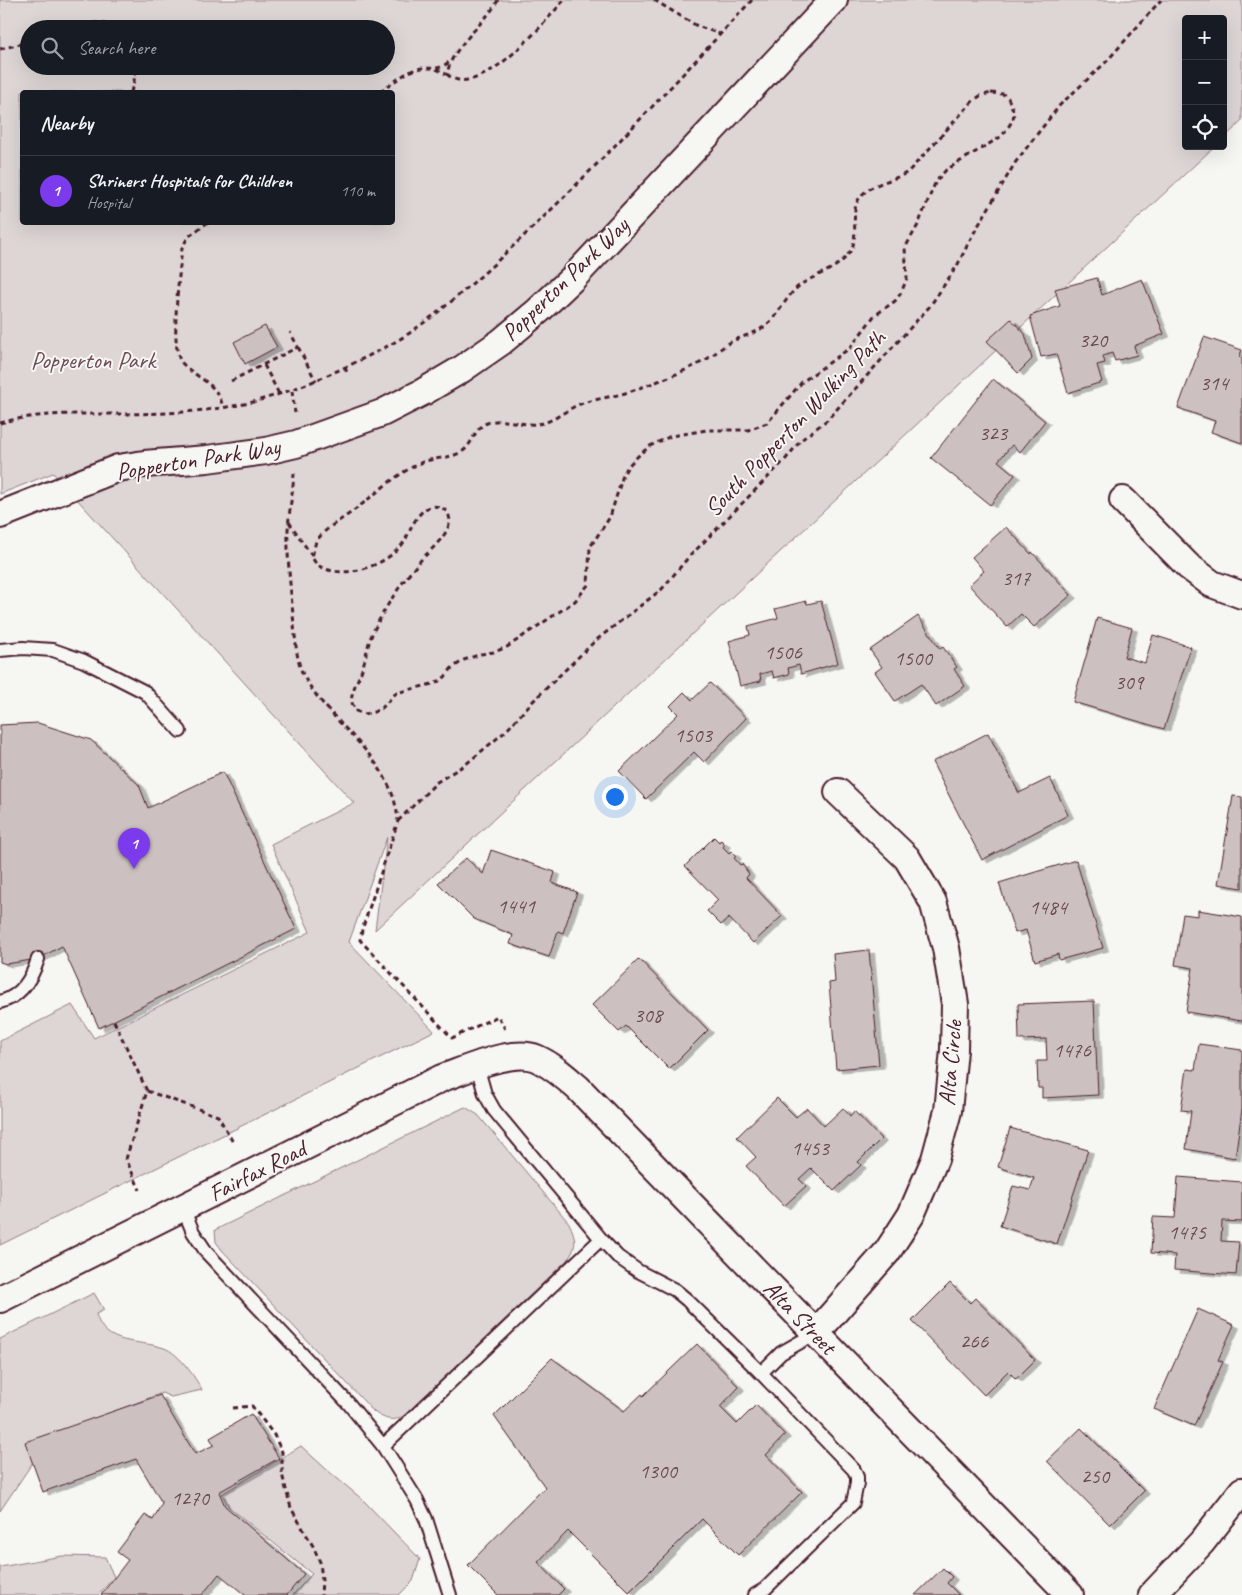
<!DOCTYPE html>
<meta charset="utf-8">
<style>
:root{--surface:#171b24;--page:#20242c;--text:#f1f3f6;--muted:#9ea1a6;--line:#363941;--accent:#7c3aed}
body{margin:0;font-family:Caveat,sans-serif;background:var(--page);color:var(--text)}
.controls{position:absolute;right:15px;top:15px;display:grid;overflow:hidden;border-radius:5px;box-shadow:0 5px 20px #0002}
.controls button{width:45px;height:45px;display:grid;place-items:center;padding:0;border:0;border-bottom:1px solid var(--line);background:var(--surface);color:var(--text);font:25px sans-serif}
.you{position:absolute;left:614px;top:796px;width:18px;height:18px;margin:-12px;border:4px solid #fff;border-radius:50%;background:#1a73e8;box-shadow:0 0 0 8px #1a73e833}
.badge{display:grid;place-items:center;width:32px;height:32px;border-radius:50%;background:var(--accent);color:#fff;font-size:16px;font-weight:700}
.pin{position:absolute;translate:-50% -41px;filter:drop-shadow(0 1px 2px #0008)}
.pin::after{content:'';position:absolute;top:26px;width:18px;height:15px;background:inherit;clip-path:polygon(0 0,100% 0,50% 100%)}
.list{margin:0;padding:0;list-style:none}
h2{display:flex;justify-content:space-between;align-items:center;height:65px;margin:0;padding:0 20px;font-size:21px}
h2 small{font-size:16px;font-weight:400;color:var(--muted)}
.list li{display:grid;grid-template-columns:32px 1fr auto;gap:15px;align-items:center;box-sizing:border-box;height:70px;padding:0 20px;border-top:1px solid var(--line)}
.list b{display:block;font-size:19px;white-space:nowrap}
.list p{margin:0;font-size:16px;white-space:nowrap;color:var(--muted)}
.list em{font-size:16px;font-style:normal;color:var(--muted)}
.icon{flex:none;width:28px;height:28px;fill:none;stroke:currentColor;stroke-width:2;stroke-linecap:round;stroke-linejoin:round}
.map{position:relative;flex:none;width:1242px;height:1595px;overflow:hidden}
.search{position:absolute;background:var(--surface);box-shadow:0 5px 20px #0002;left:20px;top:20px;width:375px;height:55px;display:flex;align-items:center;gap:12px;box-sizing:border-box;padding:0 18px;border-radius:28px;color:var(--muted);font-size:19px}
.panel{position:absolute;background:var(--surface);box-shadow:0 5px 20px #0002;left:20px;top:90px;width:375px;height:135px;border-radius:5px}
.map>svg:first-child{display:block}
.green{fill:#ddd6d5;stroke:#947a80;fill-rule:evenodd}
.building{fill:#ccc1c0;stroke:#4a1f2b;filter:url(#shadow)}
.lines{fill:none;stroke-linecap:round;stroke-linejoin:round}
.service-casing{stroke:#4a1f2b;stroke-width:16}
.minor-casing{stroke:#4a1f2b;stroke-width:30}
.path{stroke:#4a1f2b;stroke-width:3;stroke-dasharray:5 4;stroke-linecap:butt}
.service{stroke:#f6f6f2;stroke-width:12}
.minor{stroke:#f6f6f2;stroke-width:26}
.labels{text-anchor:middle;stroke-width:4;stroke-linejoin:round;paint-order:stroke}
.number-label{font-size:21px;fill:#6a4850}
.street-label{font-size:24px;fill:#4a1f2b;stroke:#f6f6f2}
.park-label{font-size:24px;fill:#6f4d56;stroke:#f6f6f2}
</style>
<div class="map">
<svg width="1242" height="1595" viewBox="0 0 1242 1595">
<defs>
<filter id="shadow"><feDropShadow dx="5.5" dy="3" stdDeviation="0" flood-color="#0004"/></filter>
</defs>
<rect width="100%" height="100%" fill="#f6f6f2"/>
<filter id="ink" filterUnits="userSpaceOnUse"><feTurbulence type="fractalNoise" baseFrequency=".02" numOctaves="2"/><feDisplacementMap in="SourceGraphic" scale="10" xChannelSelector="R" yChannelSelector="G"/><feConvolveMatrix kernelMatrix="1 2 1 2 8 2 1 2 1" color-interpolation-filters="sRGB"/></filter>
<g filter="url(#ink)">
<!-- green -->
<path class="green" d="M0,0H1242V121L1223,139V19H1186V146H1215L375,930L387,837L349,942L434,1031L0,1245V1041L72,1005L94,1038L310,932L271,844L354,803L53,473L0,494ZM29,29H386V66H29ZM22,92H392V222H22Z
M465,1107L478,1115L569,1223C576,1238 578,1247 567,1260L406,1414C394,1423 386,1420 374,1412L222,1250L216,1242L215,1230Z
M94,1293L104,1310L96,1314C105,1347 138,1339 164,1348C179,1353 195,1377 202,1390L171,1397L162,1393L32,1443L35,1459L0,1511V1339Z
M301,1446L326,1469L363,1500L420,1559L413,1581L399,1595H293L312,1574L229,1507L222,1494Z
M62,1556L105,1557L114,1577L98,1595H0V1567Z"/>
<!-- building -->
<path class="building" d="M1097,278L1102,295L1142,279L1164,334L1134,346L1137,355L1115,361L1112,353L1103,356L1105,363L1097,365L1102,382L1068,393L1056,354L1041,357L1030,316L1060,306L1055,289Z
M1011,319L1025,334L1032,359L1018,373L987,341Z
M265,326L277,347L245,364L234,342Z
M1204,337L1242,350L1239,357L1242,358V443L1211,432L1215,421L1178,408Z
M993,379L1045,421L1020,452L1012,445L998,461L1015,475L990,505L931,458Z
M1006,527L1031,554L1032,552L1071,595L1034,627L1021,614L1007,627L969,585L984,571L972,557Z
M806,601L807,604L821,601L838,663L801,674L799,665L788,668L789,674L774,678L772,671L760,674L761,681L740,686L729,641L750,635L748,626L778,618L775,609Z
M918,616L940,649L943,647L957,667L954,669L965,686L936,706L921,684L895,701L875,672L882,667L870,650Z
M1097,618L1132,628L1124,657L1145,663L1153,635L1191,647L1164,729L1073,702Z
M710,683L746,718L704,762L694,752L646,799L619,771L678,714L670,706L684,692L692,700Z
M38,723L91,740L139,785L148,808L223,772L296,929L99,1028L62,946L38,959L6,964L0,962V725Z
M988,733L1019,793L1050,778L1068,815L982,860L932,762Z
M1233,796L1242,797V888L1218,884Z
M714,837L719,842L721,840L725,844L723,847L729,853L731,851L736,856L734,858L740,865L742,864L749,874L746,878L782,916L753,943L729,918L721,925L707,911L718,900L685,866Z
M491,850L555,872L552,883L577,892L563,933L558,931L549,957L510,944L513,935L474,919L438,883L466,858L483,874Z
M1076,860L1103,948L1059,960L1058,954L1035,961L1026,930L1015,933L999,883Z
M1198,910L1242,917V1021L1186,1012L1193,968L1175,965L1183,914L1198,916Z
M869,950L879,1065L836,1069L829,983L835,982L833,954Z
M639,959L708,1030L669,1069L626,1026L619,1032L592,1005Z
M1094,1001L1098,1095L1042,1098V1088H1038L1037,1061H1047L1046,1039L1019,1040L1018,1004Z
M1199,1044L1242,1050V1109L1235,1158L1186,1149L1191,1111L1181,1110L1187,1069L1195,1070Z
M777,1098L796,1117L807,1108L824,1126L843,1108L850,1116L854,1111L881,1139L858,1162L861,1165L834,1191L811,1168L799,1179L806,1186L784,1206L746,1166L756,1157L737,1137Z
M1010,1128L1088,1150L1057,1244L1000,1226L1013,1186L1030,1190L1034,1178L998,1167Z
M1178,1177L1242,1182V1222L1222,1221L1221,1241L1239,1242L1236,1275L1174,1270L1175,1255L1151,1253L1153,1217L1175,1218Z
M950,1283L970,1303L975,1298L1035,1360L1016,1379L1008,1371L984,1395L912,1321Z
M1198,1309L1234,1325L1218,1360L1223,1362L1194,1426L1154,1409Z
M697,1344L739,1387L720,1407L737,1424L756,1405L785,1435L766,1455L802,1492L738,1555L702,1519L629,1592L568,1531L538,1562L564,1589L558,1595H498L468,1565L545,1487L494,1416L552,1358L624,1411L642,1394L643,1396Z
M160,1395L195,1454L214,1445L210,1438L251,1414L279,1458L219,1492L225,1506L304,1574L287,1595H245L219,1574L202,1595H101L128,1560L117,1552L145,1515L153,1520L162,1503L136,1459L43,1492L25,1442Z
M1081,1428L1144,1491L1110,1525L1047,1461Z
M943,1568L952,1577L947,1583L959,1595H915Z"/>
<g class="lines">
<!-- service casing -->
<g class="service-casing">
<path id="service" d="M0,650L23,648L53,650L84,661L145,692L180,731
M0,1002C22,996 32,978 38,959
M477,1066L485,1094L494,1110L601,1239L618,1257L638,1271L675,1290L687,1300L761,1373L854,1470L857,1477V1483L853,1503L765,1589L755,1595
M183,1208L193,1232L207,1253L349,1404L383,1446L417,1500L426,1519L450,1595
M761,1373L781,1353L816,1333
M383,1446L601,1239"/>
</g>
<!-- minor casing -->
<g class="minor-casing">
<path id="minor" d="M1123,500L1188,566L1212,584L1242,595
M0,515L118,468L144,464L207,459L266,451L296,444L382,413L423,392L462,369L501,342L538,311L573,278L834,0
M0,1299L442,1078C466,1070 512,1048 536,1058C552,1065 565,1077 578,1088L1070,1595
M816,1333L887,1252L911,1215L935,1159L948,1111L954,1050L955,1004L946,948L933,902L907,858L838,792
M1152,1595L1202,1542L1242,1491"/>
</g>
<!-- path -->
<path class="path" d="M498,0C488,21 446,52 448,75C479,102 546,21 564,0
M654,0L697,26L720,34
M67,29C82,23 101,19 116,29
M0,49L29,42
M436,69L448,75
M131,92L134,81L136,66
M380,92C391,85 402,74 414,70C430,64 436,75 452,59
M991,93L1003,94L1008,98L1014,112L1013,120L1002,136L946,170L936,181L918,225L905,248L907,278L901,293L895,301L874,316L850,348L802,382L767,423L748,430H707L671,436L650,446L638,456L628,466L623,475L610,517L590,547L588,585L575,601L507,647L494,652L481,654L464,660L452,668L445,677L436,683L396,693L382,708L374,712L365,714L356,711C346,698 356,685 361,672C366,659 367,645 373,632C385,607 403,580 421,560C430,550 454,531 449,516C445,505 431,504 424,510C414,518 410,532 404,542C389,563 357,575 333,571C323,569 316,566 312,557L316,541L322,534C331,525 342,519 352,512C375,495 396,473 423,462C436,457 451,459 463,451C473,444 474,428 487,423C505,416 525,428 543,423C556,420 567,409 580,404C597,398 616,397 634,390C656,382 679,374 700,363C712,357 720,348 731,342C740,337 750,335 759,330C778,320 783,299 799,286C816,273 840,270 851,250C860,233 848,211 861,196C873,182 894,181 908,172L973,101L980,96Z
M208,222L188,237L182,248C180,269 169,349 182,363C198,380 216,381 223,407
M298,347L316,381
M264,365L279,394
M345,367L348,375
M231,381L298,347L290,332
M292,391L295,413
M0,423C36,413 72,414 108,414C156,414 206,413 253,402C290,392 320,379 354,363C376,352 398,342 418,327C467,292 510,249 554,207C622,140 687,70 752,0
M294,473C293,492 289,511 288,530C287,561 291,593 294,625C296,643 296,664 306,680C336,730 393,758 398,821L362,930L360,940L452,1038L498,1016L505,1029
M289,522L312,556
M398,821L437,782L466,764L506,731L530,704L595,641L662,589L687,559L785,460L801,440L827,420L930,306L957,266L971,238L1015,163L1038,133L1060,105L1105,63L1161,0
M114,1021L147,1091L126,1159L140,1190
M147,1091L218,1116L234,1144
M233,1408L252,1406L274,1435L282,1452V1474L291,1508L313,1546L320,1562L322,1580L321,1595"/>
<!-- service -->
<use href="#service" class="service"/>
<!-- minor -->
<use href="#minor" class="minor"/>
</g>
</g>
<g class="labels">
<!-- number labels -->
<g class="number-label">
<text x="1093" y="347">320</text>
<text x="1214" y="390">314</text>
<text x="993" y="440">323</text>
<text x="1016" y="585">317</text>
<text x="783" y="659">1506</text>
<text x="913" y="665">1500</text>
<text x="1129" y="689">309</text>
<text x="693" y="742">1503</text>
<text x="516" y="913">1441</text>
<text x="1048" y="914">1484</text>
<text x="648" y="1022">308</text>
<text x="1072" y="1057">1476</text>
<text x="810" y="1155">1453</text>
<text x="1187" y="1239">1475</text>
<text x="974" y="1348">266</text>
<text x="658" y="1478">1300</text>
<text x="1095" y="1483">250</text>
<text x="190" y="1505">1270</text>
</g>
<!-- street labels -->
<g class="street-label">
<text transform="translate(565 279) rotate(-44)" y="8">Popperton Park Way</text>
<text transform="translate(795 423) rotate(-46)" y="8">South Popperton Walking Path</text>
<text transform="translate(198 459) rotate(-9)" y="8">Popperton Park Way</text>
<text transform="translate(950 1063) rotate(-85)" y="8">Alta Circle</text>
<text transform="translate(257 1171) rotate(-27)" y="8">Fairfax Road</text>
<text transform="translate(800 1317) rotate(46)" y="8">Alta Street</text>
</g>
<!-- park labels -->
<g class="park-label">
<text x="93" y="368">Popperton Park</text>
</g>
</g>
</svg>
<div class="controls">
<button>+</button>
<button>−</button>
<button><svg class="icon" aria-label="locate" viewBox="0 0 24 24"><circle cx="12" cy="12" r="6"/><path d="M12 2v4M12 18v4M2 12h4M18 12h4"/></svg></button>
</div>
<div class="you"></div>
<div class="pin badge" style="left:134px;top:869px">1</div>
<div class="search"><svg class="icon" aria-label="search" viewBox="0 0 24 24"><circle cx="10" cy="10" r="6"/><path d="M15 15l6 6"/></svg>Search here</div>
<section class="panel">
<h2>Nearby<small></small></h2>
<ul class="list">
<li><span class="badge">1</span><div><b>Shriners Hospitals for Children</b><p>Hospital</p></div><em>110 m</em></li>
</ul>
</section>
</div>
